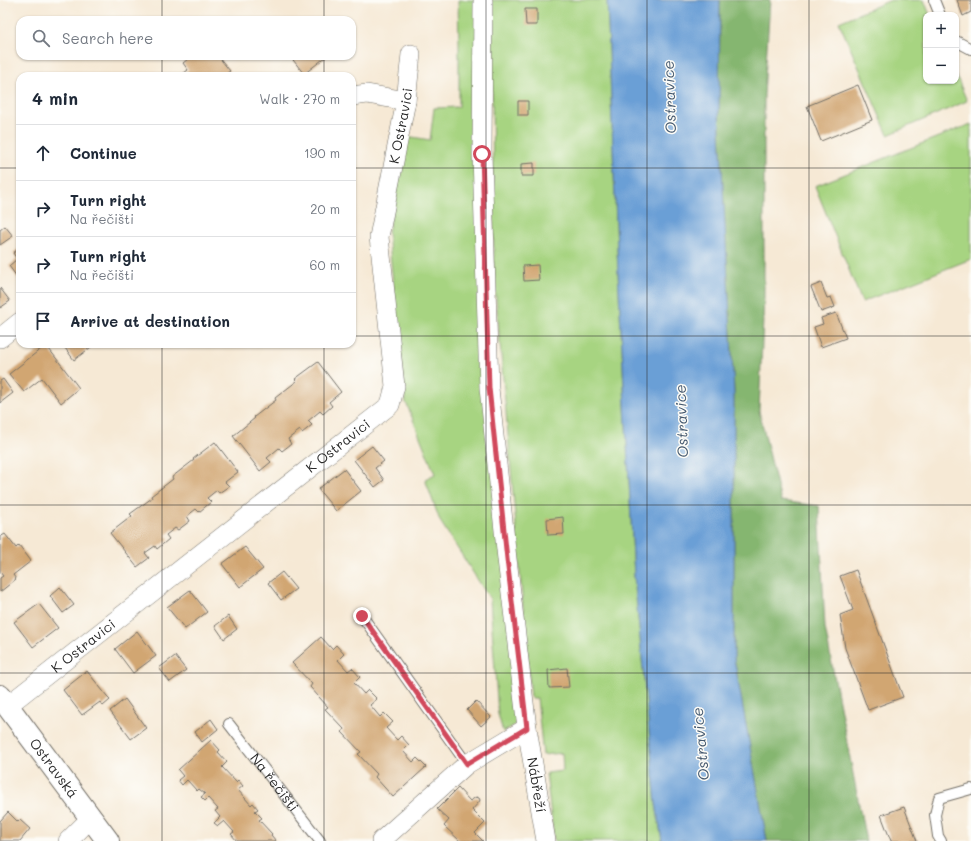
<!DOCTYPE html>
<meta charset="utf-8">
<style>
:root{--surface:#fff;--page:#f6f6f7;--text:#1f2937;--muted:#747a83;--line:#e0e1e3}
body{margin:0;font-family:Mali,sans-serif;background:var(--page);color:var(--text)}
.controls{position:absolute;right:12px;top:12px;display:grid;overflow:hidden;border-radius:8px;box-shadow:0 1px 3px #0004}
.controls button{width:36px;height:36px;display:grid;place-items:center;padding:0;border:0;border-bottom:1px solid var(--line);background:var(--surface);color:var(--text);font:20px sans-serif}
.stop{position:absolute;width:12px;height:12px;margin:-9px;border:3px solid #d1495b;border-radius:50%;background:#fff}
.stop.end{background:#d1495b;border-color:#fff;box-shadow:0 1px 4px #0008}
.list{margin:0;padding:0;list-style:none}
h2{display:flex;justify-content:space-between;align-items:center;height:52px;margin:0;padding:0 16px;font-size:17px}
h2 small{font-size:13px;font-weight:400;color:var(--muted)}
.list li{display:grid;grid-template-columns:26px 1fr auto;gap:12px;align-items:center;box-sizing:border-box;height:56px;padding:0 16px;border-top:1px solid var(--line)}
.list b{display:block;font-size:15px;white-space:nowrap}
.list p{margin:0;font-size:13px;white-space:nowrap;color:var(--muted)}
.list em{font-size:13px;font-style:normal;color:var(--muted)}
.icon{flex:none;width:22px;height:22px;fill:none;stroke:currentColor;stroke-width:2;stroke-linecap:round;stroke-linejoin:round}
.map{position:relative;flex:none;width:971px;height:841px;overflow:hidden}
.search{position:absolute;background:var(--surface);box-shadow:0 1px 3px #0004;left:16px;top:16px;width:340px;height:44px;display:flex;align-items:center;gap:10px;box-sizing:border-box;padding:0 14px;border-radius:12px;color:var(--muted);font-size:15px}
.panel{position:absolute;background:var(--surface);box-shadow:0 1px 3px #0004;left:16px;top:72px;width:340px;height:276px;border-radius:12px}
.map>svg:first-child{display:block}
.green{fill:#a7d481;stroke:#698056}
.forest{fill:#85b66f;stroke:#58704d}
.water{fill:#6b9fd6;stroke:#4b6580}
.building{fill:#d1a672}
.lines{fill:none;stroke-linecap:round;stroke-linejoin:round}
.lane-casing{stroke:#726e66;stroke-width:12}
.street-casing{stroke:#726e66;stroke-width:20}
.secondary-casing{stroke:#726e66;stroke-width:24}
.lane{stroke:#fff;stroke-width:10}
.street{stroke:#fff;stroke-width:19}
.secondary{stroke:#fff;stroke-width:22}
.route{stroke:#d1495b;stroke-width:5}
.grid{fill:none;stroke:#2b2b2b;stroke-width:1;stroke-opacity:0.55}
.labels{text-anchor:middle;stroke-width:3;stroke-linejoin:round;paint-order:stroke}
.street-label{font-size:14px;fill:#2b2b2b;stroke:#fdfcf7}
.water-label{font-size:15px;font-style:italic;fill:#45596f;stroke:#fdfcf7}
</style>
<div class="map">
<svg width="971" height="841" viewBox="0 0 971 841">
<rect width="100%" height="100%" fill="#fdfcf7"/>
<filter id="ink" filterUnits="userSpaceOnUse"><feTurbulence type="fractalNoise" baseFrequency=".025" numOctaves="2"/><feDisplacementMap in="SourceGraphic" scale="8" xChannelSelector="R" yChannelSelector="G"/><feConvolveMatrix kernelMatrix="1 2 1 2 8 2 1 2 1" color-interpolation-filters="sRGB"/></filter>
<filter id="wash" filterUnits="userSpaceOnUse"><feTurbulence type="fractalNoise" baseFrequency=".012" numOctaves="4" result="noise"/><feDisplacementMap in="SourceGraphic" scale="16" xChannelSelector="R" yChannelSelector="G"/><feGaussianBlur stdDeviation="0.9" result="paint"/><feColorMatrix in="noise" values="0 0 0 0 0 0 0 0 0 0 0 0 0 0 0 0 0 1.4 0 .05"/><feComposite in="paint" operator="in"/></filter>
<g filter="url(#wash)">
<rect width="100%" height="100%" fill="#f6e9d5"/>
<!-- green -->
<path class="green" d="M458,0H478L476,140L520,722L503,732L498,714L490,599L440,521L425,479L435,474L405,400L388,233L406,136L430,140L434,108L459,107V45Z
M491,0H607L618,273L634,576L656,804L662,841H554L546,773L563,771L562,753L543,755L537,698H531L494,275Z
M891,0H924L930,15H926V81H956V75L967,101L888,135L839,22Z
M971,124V259L862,302L815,186Z"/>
<!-- forest -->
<path class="forest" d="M720,0H770L764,95V297L759,411L781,501L819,506L825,628L866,841H767L734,658V392L719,113Z"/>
<!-- water -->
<path class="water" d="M607,0H720L719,113L734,392V658L767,841H662L656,804L634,576L618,273Z"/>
<g id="blocks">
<!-- building -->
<path class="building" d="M957,0H971V12L963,16Z
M525,9H537V25H526Z
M192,56H218L230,71L223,76H180L188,70L183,63Z
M290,56H327L304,74Z
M858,85L872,120L821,141L807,106Z
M518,101H528V115H518Z
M534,163V176H521V164Z
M5,226L13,236L0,245V230Z
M20,248V281L9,266L17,259L13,253Z
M538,265L539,280L524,281L523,266Z
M821,283L827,298L831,297L835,307L821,312L811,287Z
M0,288L10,301L0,308Z
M836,313L846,338L821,347L814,327L823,324L821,318Z
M62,344H95L74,360Z
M46,345L79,388L61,403L42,378L24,392L9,374Z
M318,362L341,392L329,402L332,406L323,414L320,411L308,421L312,425L302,433L300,430L288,439L291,444L282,451L279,448L267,458L271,462L260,471L233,436L255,418L254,417L276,400L275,398L297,381L295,379Z
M3,379L13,393L0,403V381Z
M215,442L238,472L225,482L229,486L219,493L217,490L207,498L211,502L199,512L196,509L187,516L190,521L178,530L175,528L166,535L169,539L157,549L155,546L145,553L149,558L137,567L110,533L132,516L130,514L152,498L151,496L173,479L172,477L194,460L193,459Z
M372,446L384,461L375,468L384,480L375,487L354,460Z
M344,469L361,491L336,511L318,489Z
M563,517L564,534L548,535L547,519Z
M5,534L16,548L19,545L31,561L13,575L16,579L0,592V578L3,576L0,572V537Z
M245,547L263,569L240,587L222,564Z
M856,570L903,697L868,710L845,648L840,615L853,610L840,576Z
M282,572L296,589L281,600L268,583Z
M60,587L74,605L63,613L50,596Z
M190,590L207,612L185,629L167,607Z
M39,604L58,628L33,647L14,622Z
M228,616L237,629L224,639L215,626Z
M137,631L156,656L133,673L115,649Z
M321,637L332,649L336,645L344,654L338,660L348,671L352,668L360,677L354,683L364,694L368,690L377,699L370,705L380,717L384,713L393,722L386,728L397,740L401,736L409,745L403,751L413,762L417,758L426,767L393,797L375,777L377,774L358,754L361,752L342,732L344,729L325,709L328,707L310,687L312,684L292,663Z
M175,656L186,670L170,682L159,668Z
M567,668L569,687L549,688L548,670Z
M87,671L107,696H106L110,700L103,706L100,702L82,715L63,690Z
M125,699L146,728L131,739L110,711Z
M476,701L491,717L481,726L467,710Z
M211,719L218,729L202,742L195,732Z
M211,740L220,750L218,752L227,762L222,767L236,782L238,780L243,786L238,790L251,805L253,803L258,809L255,811L262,818L259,820L272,834L271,835L276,841H237L231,834L234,832L224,821L218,826L214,823L220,817L215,811L218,809L208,798L205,801L201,797L205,794L199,789L197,791L187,780L182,785L178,780L183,776L178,770Z
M458,788L470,801L476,797L479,798L480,800L479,802L472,810L485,823L475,833L483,841H460L444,826L449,820L437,809Z
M904,807L917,841H891L881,815Z
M8,812L18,822L20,820L30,829L20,841H0V821Z"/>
</g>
</g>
<g filter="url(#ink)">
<use href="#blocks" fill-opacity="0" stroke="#726e66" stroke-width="1"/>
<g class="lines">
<!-- lane casing -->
<g class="lane-casing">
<g id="lane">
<path d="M934,0L940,15"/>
<path d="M956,41L971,49"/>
<path d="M362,616L467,764"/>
<path id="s1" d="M229,724L320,841"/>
<path d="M941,841L938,836L935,815L939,798L971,789"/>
</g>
</g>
<!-- street casing -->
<g class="street-casing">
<g id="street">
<path id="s2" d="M483,0L482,154L489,388L507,559L527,728L546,841"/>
<path d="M352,96L367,94L406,101"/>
<path d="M0,338L20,322"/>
<path id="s3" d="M7,706L390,405L395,386L379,237L406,101L411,54"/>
<path d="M68,841L91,818"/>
<path d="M381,841L467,764L527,728"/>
</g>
</g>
<!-- secondary casing -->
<g class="secondary-casing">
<g id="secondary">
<path id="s4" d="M0,696L108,841"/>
</g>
</g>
<!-- lane -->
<use href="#lane" class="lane"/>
<!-- street -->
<use href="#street" class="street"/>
<!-- secondary -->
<use href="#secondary" class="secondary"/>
</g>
</g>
<g class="lines" filter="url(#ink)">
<!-- route -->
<path class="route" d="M362,616L467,764L527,728L507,559L489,388L482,154"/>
</g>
<!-- grid -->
<path class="grid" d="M162,0V20M324,0V20M486,0V841M647,0V841M809,0V841M162,56V76M324,56V76M0,168H20M352,168H971M0,336H20M352,336H971M162,344V841M324,344V841M0,505H971M0,673H971"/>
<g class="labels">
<!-- street labels -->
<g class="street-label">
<text dy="5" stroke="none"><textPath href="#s3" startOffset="770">K Ostravici</textPath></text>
<text dy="5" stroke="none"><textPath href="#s3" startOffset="421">K Ostravici</textPath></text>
<text dy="5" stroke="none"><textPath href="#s3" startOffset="97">K Ostravici</textPath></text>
<text dy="5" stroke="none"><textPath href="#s4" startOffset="90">Ostravská</textPath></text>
<text dy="5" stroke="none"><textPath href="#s1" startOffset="74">Na řečišti</textPath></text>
<text dy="5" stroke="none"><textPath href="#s2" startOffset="788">Nábřeží</textPath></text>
</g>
<!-- water labels -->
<g class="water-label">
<text transform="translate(670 97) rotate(-92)" y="5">Ostravice</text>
<text transform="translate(682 421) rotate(-92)" y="5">Ostravice</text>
<text transform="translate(701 744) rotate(-95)" y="5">Ostravice</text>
</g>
</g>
</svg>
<div class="controls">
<button>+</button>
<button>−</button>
</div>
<div class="stop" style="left:482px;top:154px"></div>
<div class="stop end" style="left:362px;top:616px"></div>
<div class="search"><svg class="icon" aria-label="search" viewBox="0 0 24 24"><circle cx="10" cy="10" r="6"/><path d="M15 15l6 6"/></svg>Search here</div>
<section class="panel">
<h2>4 min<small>Walk · 270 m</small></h2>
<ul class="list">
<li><svg class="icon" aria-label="ahead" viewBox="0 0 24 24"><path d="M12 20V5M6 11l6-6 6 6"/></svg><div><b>Continue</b></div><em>190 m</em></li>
<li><svg class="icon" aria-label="right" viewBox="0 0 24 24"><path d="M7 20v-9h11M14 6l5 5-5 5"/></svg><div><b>Turn right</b><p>Na řečišti</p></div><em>20 m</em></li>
<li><svg class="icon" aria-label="right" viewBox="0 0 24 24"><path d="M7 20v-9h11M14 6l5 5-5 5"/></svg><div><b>Turn right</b><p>Na řečišti</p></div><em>60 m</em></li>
<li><svg class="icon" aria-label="arrive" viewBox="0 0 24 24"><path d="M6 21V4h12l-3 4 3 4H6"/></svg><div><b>Arrive at destination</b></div></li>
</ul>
</section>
</div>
